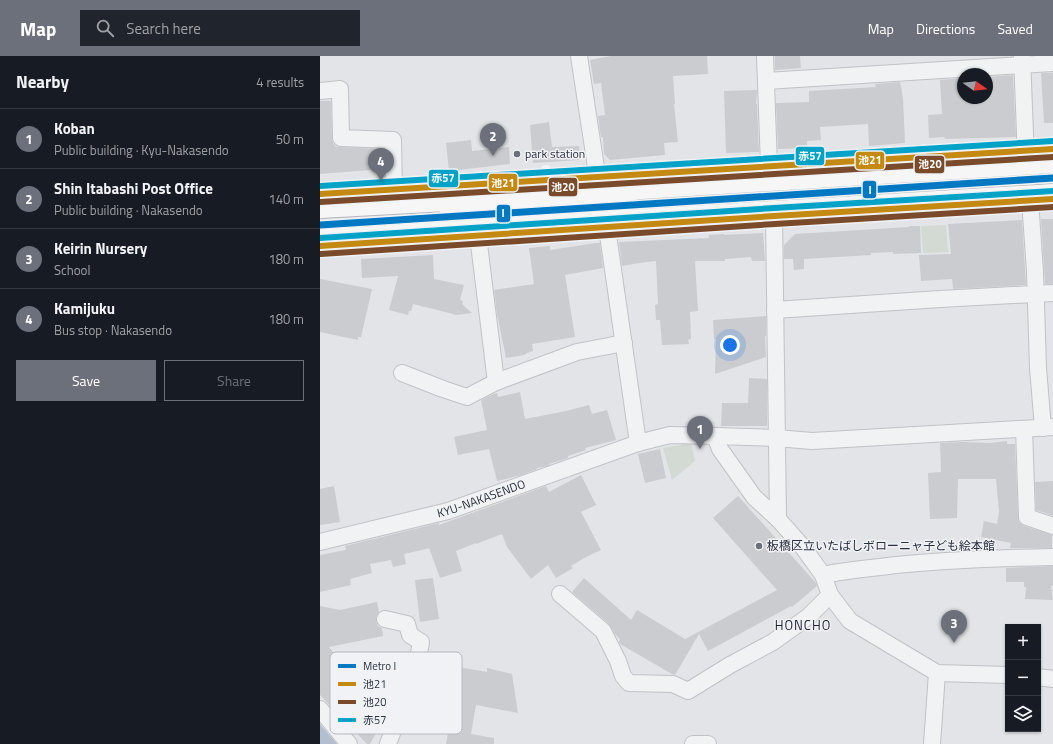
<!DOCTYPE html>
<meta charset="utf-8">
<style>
:root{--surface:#171b24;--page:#20242c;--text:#f1f3f6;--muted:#9ea1a6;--line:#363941;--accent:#6b707a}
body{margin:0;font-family:"Titillium Web","Noto Sans JP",sans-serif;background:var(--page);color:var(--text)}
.controls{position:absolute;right:12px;bottom:12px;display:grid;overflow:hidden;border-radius:0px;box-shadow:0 1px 3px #0004}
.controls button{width:36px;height:36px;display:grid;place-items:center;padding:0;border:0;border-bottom:1px solid var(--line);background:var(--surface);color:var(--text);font:20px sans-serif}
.compass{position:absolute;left:637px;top:12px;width:36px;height:36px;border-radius:50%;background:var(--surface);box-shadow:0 1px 3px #0004;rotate:104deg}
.you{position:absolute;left:410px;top:289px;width:14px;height:14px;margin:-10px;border:3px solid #fff;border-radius:50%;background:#1a73e8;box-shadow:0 0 0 6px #1a73e833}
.badge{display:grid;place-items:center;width:26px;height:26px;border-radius:50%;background:var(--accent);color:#fff;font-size:13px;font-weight:700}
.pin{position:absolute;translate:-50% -33px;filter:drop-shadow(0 1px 2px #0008)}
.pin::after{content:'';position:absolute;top:21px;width:14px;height:12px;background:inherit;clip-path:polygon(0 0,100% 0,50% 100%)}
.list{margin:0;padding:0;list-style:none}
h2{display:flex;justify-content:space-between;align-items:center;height:52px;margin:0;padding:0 16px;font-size:17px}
h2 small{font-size:13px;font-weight:400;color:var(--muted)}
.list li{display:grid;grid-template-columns:26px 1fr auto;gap:12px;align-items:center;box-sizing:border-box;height:60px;padding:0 16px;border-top:1px solid var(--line)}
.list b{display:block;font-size:15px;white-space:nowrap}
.list p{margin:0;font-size:13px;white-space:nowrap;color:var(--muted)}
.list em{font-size:13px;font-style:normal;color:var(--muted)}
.actions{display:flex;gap:8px;padding:12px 16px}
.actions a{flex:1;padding:9px 0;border:1px solid var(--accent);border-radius:0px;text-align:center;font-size:14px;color:var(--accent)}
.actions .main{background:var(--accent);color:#fff}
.icon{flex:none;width:22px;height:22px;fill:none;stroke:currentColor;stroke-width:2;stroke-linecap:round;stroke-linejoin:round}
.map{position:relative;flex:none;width:733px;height:688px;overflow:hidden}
header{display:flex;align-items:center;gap:24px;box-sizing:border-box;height:56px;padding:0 20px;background:var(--accent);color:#fff}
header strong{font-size:19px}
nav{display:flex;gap:22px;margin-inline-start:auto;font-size:14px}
.search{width:280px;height:36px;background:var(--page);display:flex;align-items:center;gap:10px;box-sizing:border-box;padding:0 14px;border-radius:0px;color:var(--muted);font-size:15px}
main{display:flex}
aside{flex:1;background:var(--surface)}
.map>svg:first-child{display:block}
.green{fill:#d2dad3}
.water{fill:#b3bfd0}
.building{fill:#cbcccf}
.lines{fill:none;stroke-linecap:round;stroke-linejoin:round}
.minor-casing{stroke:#c1c2c5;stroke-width:18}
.trunk-casing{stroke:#b5b7bb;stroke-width:24}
.motorway-casing{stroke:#b5b7bb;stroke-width:24}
.minor{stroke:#f1f2f4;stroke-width:16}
.trunk{stroke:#f6f6f6;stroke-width:22}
.motorway{stroke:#f6f6f6;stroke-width:22}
.pedestrian-bridge-casing{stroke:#c1c2c5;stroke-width:14;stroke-linecap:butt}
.motorway-bridge-casing{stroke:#b5b7bb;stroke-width:24;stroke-linecap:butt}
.pedestrian-bridge{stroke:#f1f2f4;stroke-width:12}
.motorway-bridge{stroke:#f6f6f6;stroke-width:22}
.bus-1-casing{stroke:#f0f2f6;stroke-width:9}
.bus-2-casing{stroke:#f0f2f6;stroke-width:9}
.bus-3-casing{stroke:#f0f2f6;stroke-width:9}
.bus-1{stroke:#c48910;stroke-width:6}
.bus-2{stroke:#7a4b2a;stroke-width:6}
.bus-3{stroke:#02a3c7;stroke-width:6}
.metro-1-casing{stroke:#f0f2f6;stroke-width:10}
.metro-1{stroke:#0079c2;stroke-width:7}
.poi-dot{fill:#6b707a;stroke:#f0f2f6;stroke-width:1.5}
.labels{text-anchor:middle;stroke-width:3;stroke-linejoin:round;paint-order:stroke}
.poi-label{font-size:12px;fill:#2a313f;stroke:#f0f2f6;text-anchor:start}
.street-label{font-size:12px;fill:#2a313f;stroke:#f0f2f6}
.neighbourhood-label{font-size:13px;letter-spacing:1px;fill:#1d2230;stroke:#f0f2f6}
.key{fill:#f0f2f6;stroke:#b5b8bf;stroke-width:1}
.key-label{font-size:11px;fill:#2a313f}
.line-badge{stroke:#f0f2f6;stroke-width:1.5}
.badge-label{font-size:11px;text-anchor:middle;font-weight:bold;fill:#fff}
</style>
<header>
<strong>Map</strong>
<div class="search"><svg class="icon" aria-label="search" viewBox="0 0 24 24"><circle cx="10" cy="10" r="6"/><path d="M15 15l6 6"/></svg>Search here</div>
<nav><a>Map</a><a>Directions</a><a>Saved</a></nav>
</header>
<main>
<aside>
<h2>Nearby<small>4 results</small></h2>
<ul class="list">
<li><span class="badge">1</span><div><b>Koban</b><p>Public building · Kyu-Nakasendo</p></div><em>50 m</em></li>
<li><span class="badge">2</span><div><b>Shin Itabashi Post Office</b><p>Public building · Nakasendo</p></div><em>140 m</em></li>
<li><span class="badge">3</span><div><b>Keirin Nursery</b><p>School</p></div><em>180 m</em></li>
<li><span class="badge">4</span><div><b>Kamijuku</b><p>Bus stop · Nakasendo</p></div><em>180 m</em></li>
</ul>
<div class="actions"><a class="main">Save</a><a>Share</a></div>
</aside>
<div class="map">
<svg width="733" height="688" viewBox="0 0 733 688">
<rect width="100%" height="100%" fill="#e3e4e7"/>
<!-- green -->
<path class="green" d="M626,169L628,196L603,197L601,170Z
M371,387L375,405L352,424L343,392Z"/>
<!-- water -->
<path class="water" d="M0,668L17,688H0Z"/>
<!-- building -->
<path class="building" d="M291,0H387L388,18L353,20L355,48H354L358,86L344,87L345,99L290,104L284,98L283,81H281L278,60L285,59L281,27L274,28L270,4Z
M455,0H480L481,12L455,14Z
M721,17H733V67H724Z
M693,19L696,81L625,83L624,81L609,82L608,59L622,58L620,24L643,22V42H667V21Z
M580,26L583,42L585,87L549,90L548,68L500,71L501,84L487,85V92L458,93L456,47L489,46V35L556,31L555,28Z
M437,34L436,48H437L439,96L406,97L404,35Z
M0,45H11L12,82L13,87L16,91H21L62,93L63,113L0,118Z
M229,66L232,91L259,90L260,104L213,107L210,69Z
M151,84L152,95L189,91L190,108L129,115L126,87Z
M721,163H733V228H725Z
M702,164L706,229L633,233L632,223L601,225L599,199L631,198L628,168Z
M589,170H600L601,197L573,198V196L551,197V199L484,203V213L474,214L473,203H464V189L475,178L589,171Z
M443,177L445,205H432L431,201L405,203V205H375L378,255L370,256L371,283L368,284L369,288L342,289L340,264H336L335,249L338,248L336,205L319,207L302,210L299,186L389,182V179L404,178V179Z
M276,187H280L283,212L245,219L255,281L212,288L213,295L207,297L204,299L186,302L177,258L174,234L214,228L209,192L230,190V194Z
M113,199L114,223L144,229L140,244L143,245L142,248L152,257L137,259L93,248L91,255H89L88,259L69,254L78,220L42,222L41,203Z
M0,223L52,233L41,281H38V284L0,276Z
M446,260V280H445L446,301L395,318L396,283H394L393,264Z
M429,322L447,323V370H401L402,347H428Z
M200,336L205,363L246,355L269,349L272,358L287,354L296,384L265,392L266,394L248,400V402L229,408L230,409L223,411L217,412V413L202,419L177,425L169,393L138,399L134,381L167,374L161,344L174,338L177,337L178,341Z
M687,385V388H695L698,461L699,466L704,470L732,479V492H690L691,487L661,481L664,465L677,468L679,456L676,423H638L637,462L610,463L608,417L621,416L620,387L643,386L670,387Z
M340,393L346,422L325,427L318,398Z
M261,419L276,449L261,456L281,494L264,502L251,510L253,512L236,522L228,509L211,523L187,491L182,478L156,488V487L136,495L142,515L120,522L109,492L106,493L84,498L86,508L73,511L71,504L50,508L52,517L30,523L31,529L0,536V499L26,494L25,490L119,467V469L226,430L229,436Z
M733,425V460L716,454L715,426Z
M14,430L20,466L0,469V433Z
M418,440L496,527L497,530L472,551L471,550L388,595L379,578L355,619L352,618L300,588L299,586L300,583L295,578L289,568L252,536L264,522L311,564L317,554L365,583L457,534L393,462Z
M733,510V530H731L733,544L705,543L706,531H704V526H686V512Z
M113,522L119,563L100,566L95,524Z
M57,546L59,556L56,561V565L58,570L62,572L63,580L9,591L65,661L50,688H47L0,639V550L20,554Z
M110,606L167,616V612L192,618L198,657L156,649L151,678L174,682V688H126L130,664L101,659Z"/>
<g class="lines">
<!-- minor casing -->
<g class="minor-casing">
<g id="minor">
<path d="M259,0L279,131"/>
<path d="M445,0L449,110"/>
<path d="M702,0L706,104"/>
<path d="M446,25L733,7"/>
<path d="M0,35L20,33L21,82L73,84L74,134"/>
<path d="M709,129L715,216L718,312L723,372"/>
<path d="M284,156L287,172L318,387"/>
<path d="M454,160L458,463"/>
<path d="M158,180L176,326"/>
<path d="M455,254L620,243L733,237"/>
<path d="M82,317L123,333L147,341L176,326L257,296L304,287"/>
<path d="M704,373L707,461L733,470"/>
<path d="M395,380L400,393L434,441L458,463L482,490L503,519L510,539L530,565L617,617L688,619"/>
<path id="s1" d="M0,486L128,455L318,387L350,379L395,380L456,382L492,385L733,371"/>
<path d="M503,519C522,515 541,513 560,511C617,504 675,502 733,501"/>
<path d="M240,538L283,575L298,605L303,620L309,627L353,628L368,635L410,609L453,586L489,560L510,539"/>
<path d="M65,563L87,568L90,579L101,586L93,631L86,640L68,688"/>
<path d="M718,621L733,623"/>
<path d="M0,653L29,688"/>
<path d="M373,688H388"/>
<path d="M612,688L617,617"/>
</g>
</g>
<!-- trunk casing -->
<g class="trunk-casing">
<path id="trunk" d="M686,126L733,129
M0,138L733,93"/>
</g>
<!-- motorway casing -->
<g class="motorway-casing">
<path id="motorway" d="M308,149L644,126H686"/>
</g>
<!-- minor -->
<use href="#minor" class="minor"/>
<!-- trunk -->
<use href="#trunk" class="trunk"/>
<!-- motorway -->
<use href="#motorway" class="motorway"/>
<!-- pedestrian-bridge casing -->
<g class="pedestrian-bridge-casing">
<path id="pedestrian-bridge" d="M226,115L228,143"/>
</g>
<!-- motorway-bridge casing -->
<g class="motorway-bridge-casing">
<path id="motorway-bridge" d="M0,151L181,141L733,106
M131,158H173L308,149
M0,181L240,169L733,139"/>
</g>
<!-- pedestrian-bridge -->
<use href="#pedestrian-bridge" class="pedestrian-bridge"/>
<!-- motorway-bridge -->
<use href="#motorway-bridge" class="motorway-bridge"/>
<!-- bus-1 casing -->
<g class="bus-1-casing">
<path id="bus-1" d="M0,138L733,93
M0,190L454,160L733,143"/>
</g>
<!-- bus-2 casing -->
<g class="bus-2-casing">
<path id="bus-2" d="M0,146L733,101
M1,198L455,168L733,151"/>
</g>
<!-- bus-3 casing -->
<g class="bus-3-casing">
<path id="bus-3" d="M0,130L733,85
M0,182L454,152L733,135"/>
</g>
<!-- bus-1 -->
<use href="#bus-1" class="bus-1"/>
<!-- bus-2 -->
<use href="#bus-2" class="bus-2"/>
<!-- bus-3 -->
<use href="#bus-3" class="bus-3"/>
<!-- metro-1 casing -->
<g class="metro-1-casing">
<path id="metro-1" d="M0,169L733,122"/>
</g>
<!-- metro-1 -->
<use href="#metro-1" class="metro-1"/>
</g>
<!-- markers -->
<g class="poi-dot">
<circle cx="197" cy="98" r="4"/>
<circle cx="439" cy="490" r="4"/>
</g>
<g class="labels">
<!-- poi labels -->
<g class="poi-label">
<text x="205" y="102">park station</text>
<text x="447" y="494">板橋区立いたばしボローニャ子ども絵本館</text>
</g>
<!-- street labels -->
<g class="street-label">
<text dy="4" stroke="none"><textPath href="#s1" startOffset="167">KYU-NAKASENDO</textPath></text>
</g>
<!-- neighbourhood labels -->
<g class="neighbourhood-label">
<text x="483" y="574">HONCHO</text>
</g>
</g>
<!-- legend -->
<rect x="10" y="596" width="132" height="82" rx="6" class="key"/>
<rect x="18" y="608" width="18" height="4" fill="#0079c2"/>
<rect x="18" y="626" width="18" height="4" fill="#c48910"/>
<rect x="18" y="644" width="18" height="4" fill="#7a4b2a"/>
<rect x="18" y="662" width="18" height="4" fill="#02a3c7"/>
<g class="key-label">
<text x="43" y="614">Metro I</text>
<text x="43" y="632">池21</text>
<text x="43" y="650">池20</text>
<text x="43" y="668">赤57</text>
</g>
<g class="line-badge">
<rect x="475" y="90" width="30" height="20" rx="4" fill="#02a3c7"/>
<rect x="535" y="95" width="30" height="19" rx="4" fill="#c48910"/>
<rect x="594" y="99" width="31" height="19" rx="4" fill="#7a4b2a"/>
<rect x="108" y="113" width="31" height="19" rx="4" fill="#02a3c7"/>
<rect x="168" y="117" width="30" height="19" rx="4" fill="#c48910"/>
<rect x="228" y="121" width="30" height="20" rx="4" fill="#7a4b2a"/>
<rect x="542" y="124" width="15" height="19" rx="4" fill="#0079c2"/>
<rect x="176" y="148" width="15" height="19" rx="4" fill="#0079c2"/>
</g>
<g class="badge-label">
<text x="490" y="104">赤57</text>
<text x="550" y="108">池21</text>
<text x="610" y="112">池20</text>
<text x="123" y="126">赤57</text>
<text x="183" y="131">池21</text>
<text x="243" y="135">池20</text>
<text x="550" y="138">I</text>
<text x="183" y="161">I</text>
</g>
</svg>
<div class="controls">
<button>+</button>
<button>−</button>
<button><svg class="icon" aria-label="layers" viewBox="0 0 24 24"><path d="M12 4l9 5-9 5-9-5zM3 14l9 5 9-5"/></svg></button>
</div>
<svg class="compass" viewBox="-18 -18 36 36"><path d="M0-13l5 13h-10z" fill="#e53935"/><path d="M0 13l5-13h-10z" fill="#9ea1a6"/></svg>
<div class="you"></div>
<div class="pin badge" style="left:380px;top:393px">1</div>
<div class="pin badge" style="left:173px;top:100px">2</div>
<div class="pin badge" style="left:634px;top:587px">3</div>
<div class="pin badge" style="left:61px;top:125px">4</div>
</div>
</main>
